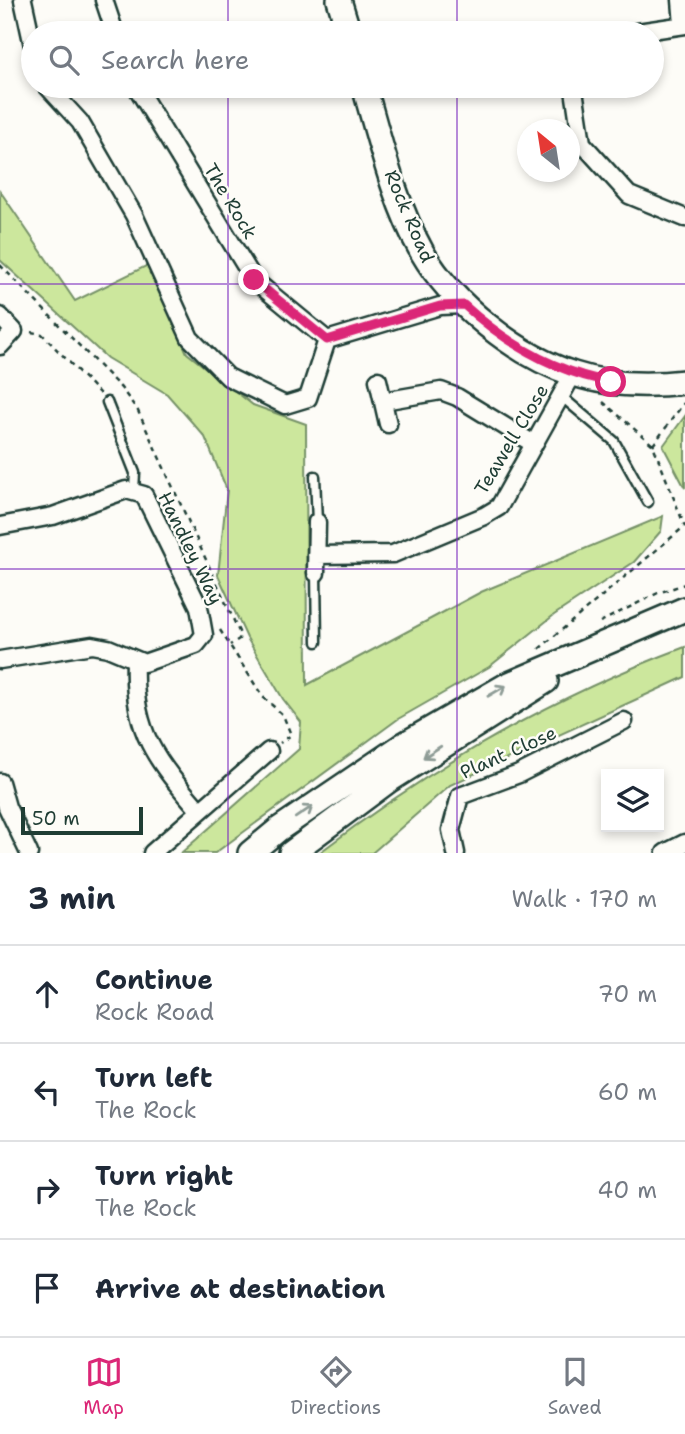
<!DOCTYPE html>
<meta charset="utf-8">
<style>
:root{--surface:#fff;--page:#f6f6f7;--text:#1f2937;--muted:#747a83;--line:#e0e1e3;--accent:#db2777}
body{margin:0;font-family:"Shantell Sans",sans-serif;background:var(--page);color:var(--text)}
.controls{position:absolute;right:21px;bottom:21px;display:grid;overflow:hidden;border-radius:0px;box-shadow:0 4px 10px #0003}
.controls button{width:63px;height:63px;display:grid;place-items:center;padding:0;border:0;border-bottom:2px solid var(--line);background:var(--surface);color:var(--text);font:35px sans-serif}
.compass{position:absolute;left:517px;top:119px;width:63px;height:63px;border-radius:50%;background:var(--surface);box-shadow:0 4px 10px #0003;rotate:330deg}
.scale{position:absolute;left:21px;bottom:18px;width:122px;box-sizing:border-box;padding-left:7px;border:4px solid #1f3d34;border-top:0;font-size:19px;line-height:24px;white-space:nowrap;color:#1f3d34;-webkit-text-stroke:5px #fdfcf7;paint-order:stroke}
.stop{position:absolute;width:21px;height:21px;margin:-16px;border:5px solid #db2777;border-radius:50%;background:#fff}
.stop.end{background:#db2777;border-color:#fff;box-shadow:0 2px 7px #0008}
.list{margin:0;padding:0;list-style:none}
h2{display:flex;justify-content:space-between;align-items:center;height:91px;margin:0;padding:0 28px;font-size:30px}
h2 small{font-size:23px;font-weight:400;color:var(--muted)}
.list li{display:grid;grid-template-columns:46px 1fr auto;gap:21px;align-items:center;box-sizing:border-box;height:98px;padding:0 28px;border-top:2px solid var(--line)}
.list b{display:block;font-size:26px;white-space:nowrap}
.list p{margin:0;font-size:23px;white-space:nowrap;color:var(--muted)}
.list em{font-size:23px;font-style:normal;color:var(--muted)}
.icon{flex:none;width:38px;height:38px;fill:none;stroke:currentColor;stroke-width:2;stroke-linecap:round;stroke-linejoin:round}
.map{position:relative;flex:none;width:685px;height:853px;overflow:hidden}
.search{position:absolute;background:var(--surface);box-shadow:0 4px 10px #0003;left:21px;right:21px;top:21px;height:77px;display:flex;align-items:center;gap:18px;box-sizing:border-box;padding:0 24px;border-radius:38px;color:var(--muted);font-size:26px}
.sheet{height:483px;background:var(--surface)}
nav{display:flex;justify-content:space-around;align-items:center;box-sizing:border-box;height:98px;border-top:2px solid var(--line);background:var(--surface);font-size:19px;color:var(--muted)}
nav a{display:grid;justify-items:center;gap:4px}
nav .on{color:var(--accent)}
.map>svg:first-child{display:block}
.green{fill:#cce79d;stroke:#769268;stroke-width:2}
.lines{fill:none;stroke-linecap:round;stroke-linejoin:round}
.lane-casing{stroke:#1f3d34;stroke-width:13}
.street-casing{stroke:#1f3d34;stroke-width:21}
.secondary-casing{stroke:#1f3d34;stroke-width:28}
.path{stroke:#1f3d34;stroke-width:2.5;stroke-dasharray:5 5;stroke-linecap:butt}
.lane{stroke:#fdfcf7;stroke-width:8}
.street{stroke:#fdfcf7;stroke-width:16}
.secondary{stroke:#fdfcf7;stroke-width:23}
.oneway{stroke:#8e9c96}
.route{stroke:#db2777;stroke-width:9}
.grid{fill:none;stroke:#7b2cbf;stroke-width:2;stroke-opacity:0.55}
.labels{text-anchor:middle;stroke-width:5;stroke-linejoin:round;paint-order:stroke}
.street-label{font-size:19px;fill:#1f3d34;stroke:#fdfcf7}
</style>
<div class="map">
<svg width="685" height="853" viewBox="0 0 685 853">
<rect width="100%" height="100%" fill="#fdfcf7"/>
<filter id="ink" filterUnits="userSpaceOnUse"><feTurbulence type="fractalNoise" baseFrequency=".0143" numOctaves="2"/><feDisplacementMap in="SourceGraphic" scale="14" xChannelSelector="R" yChannelSelector="G"/><feConvolveMatrix kernelMatrix="1 2 1 2 8 2 1 2 1" color-interpolation-filters="sRGB"/></filter>
<g filter="url(#ink)">
<!-- green -->
<path class="green" d="M0,191L75,301L148,265L187,353L253,405L306,424L307,685L481,592L663,516L661,531L634,562L554,615L489,667L398,719L215,853H181L299,749L301,722L283,699L247,638L218,575L227,490L205,437L167,394L107,358L0,260Z
M685,416V488L663,446Z
M685,647V677L450,785L372,853H319C430,768 554,696 685,647Z"/>
<g class="lines">
<!-- lane casing -->
<g class="lane-casing">
<path id="lane" d="M561,396L614,441L648,502
M107,402L135,473L134,490
M315,476L317,522
M316,573L317,642"/>
</g>
<!-- street casing -->
<g class="street-casing">
<path id="street" d="M23,0L33,46
M104,0L115,33
M681,0L683,25
M631,33L685,25
M47,86L80,122L134,215L190,338L228,377L285,405L308,398L327,340
M136,86L254,280L327,340L440,306L464,305
M576,86L574,90L582,143L629,195L685,218
M0,316L14,331L0,346
M378,380L388,424
M383,401L441,391L457,397L532,443
M0,526L53,516L126,490L144,495L199,607L204,635L196,645L144,663L108,648L92,645L0,660
M316,555L393,554L484,516L499,507L573,374
M316,573L317,522
M135,662C132,732 156,760 200,811
M0,782L7,807L29,853
M152,853L269,751
M456,853L451,830L460,796L519,774L624,721
M665,853L685,843"/>
</g>
<!-- secondary casing -->
<g class="secondary-casing">
<path id="secondary" d="M339,0L349,33
M364,86C380,141 394,202 422,252C452,304 517,356 574,374C610,386 648,386 685,382
M250,853L279,829L403,745L507,685L685,609
M291,853L388,781L546,681"/>
</g>
<!-- path -->
<path class="path" d="M0,265L121,388L138,411L240,634L239,639L230,645
M31,332L42,334L100,394
M603,402L653,445L685,527
M653,445L684,403
M600,622L658,593L685,584
M220,630L263,697L283,715L291,735L280,743
M539,649L685,526"/>
<!-- lane -->
<use href="#lane" class="lane"/>
<!-- street -->
<use href="#street" class="street"/>
<!-- secondary -->
<use href="#secondary" class="secondary"/>
</g>
<!-- one-way arrows -->
<defs><path id="oneway-shaft" d="M-6 0H5M1.5-3L5.5 0L1.5 3" fill="none" stroke-width="1.6" stroke-linecap="round" stroke-linejoin="round" transform="scale(1.75)"/></defs>
<g class="oneway">
<use href="#oneway-shaft" transform="translate(497 691) rotate(-30)"/>
<use href="#oneway-shaft" transform="translate(432 752) rotate(147)"/>
<use href="#oneway-shaft" transform="translate(304 812) rotate(-34)"/>
</g>
</g>
<g class="lines" filter="url(#ink)">
<!-- route -->
<path class="route" d="M254,280L327,340L440,306L464,305C506,343 555,372 611,382"/>
</g>
<!-- grid -->
<path class="grid" d="M228,0V33M457,0V33M228,86V853M457,86V853M0,284H685M0,569H685"/>
<g class="labels">
<!-- street labels -->
<g class="street-label">
<text transform="translate(231 201) rotate(59)" y="7">The Rock</text>
<text transform="translate(410 216) rotate(67)" y="7">Rock Road</text>
<text transform="translate(511 439) rotate(-59)" y="7">Teawell Close</text>
<text transform="translate(191 548) rotate(64)" y="7">Handley Way</text>
<text transform="translate(508 752) rotate(-24)" y="7">Plant Close</text>
</g>
</g>
</svg>
<div class="controls">
<button><svg class="icon" aria-label="layers" viewBox="0 0 24 24"><path d="M12 4l9 5-9 5-9-5zM3 14l9 5 9-5"/></svg></button>
</div>
<svg class="compass" viewBox="-18 -18 36 36"><path d="M0-13l5 13h-10z" fill="#e53935"/><path d="M0 13l5-13h-10z" fill="#747a83"/></svg>
<div class="scale">50 m</div>
<div class="stop" style="left:611px;top:382px"></div>
<div class="stop end" style="left:254px;top:280px"></div>
<div class="search"><svg class="icon" aria-label="search" viewBox="0 0 24 24"><circle cx="10" cy="10" r="6"/><path d="M15 15l6 6"/></svg>Search here</div>
</div>
<section class="sheet">
<h2>3 min<small>Walk · 170 m</small></h2>
<ul class="list">
<li><svg class="icon" aria-label="ahead" viewBox="0 0 24 24"><path d="M12 20V5M6 11l6-6 6 6"/></svg><div><b>Continue</b><p>Rock Road</p></div><em>70 m</em></li>
<li><svg class="icon" aria-label="left" viewBox="0 0 24 24"><path d="M17 20v-9H6M10 6l-5 5 5 5"/></svg><div><b>Turn left</b><p>The Rock</p></div><em>60 m</em></li>
<li><svg class="icon" aria-label="right" viewBox="0 0 24 24"><path d="M7 20v-9h11M14 6l5 5-5 5"/></svg><div><b>Turn right</b><p>The Rock</p></div><em>40 m</em></li>
<li><svg class="icon" aria-label="arrive" viewBox="0 0 24 24"><path d="M6 21V4h12l-3 4 3 4H6"/></svg><div><b>Arrive at destination</b></div></li>
</ul>
</section>
<nav>
<a class="on"><svg class="icon" aria-label="map" viewBox="0 0 24 24"><path d="M3 6l6-2 6 2 6-2v14l-6 2-6-2-6 2zM9 4v14M15 6v14"/></svg>Map</a>
<a><svg class="icon" aria-label="directions" viewBox="0 0 24 24"><path d="M12 3l9 9-9 9-9-9zM9 14v-3h6M13 9l2 2-2 2"/></svg>Directions</a>
<a><svg class="icon" aria-label="saved" viewBox="0 0 24 24"><path d="M7 4h10v16l-5-4-5 4z"/></svg>Saved</a>
</nav>
